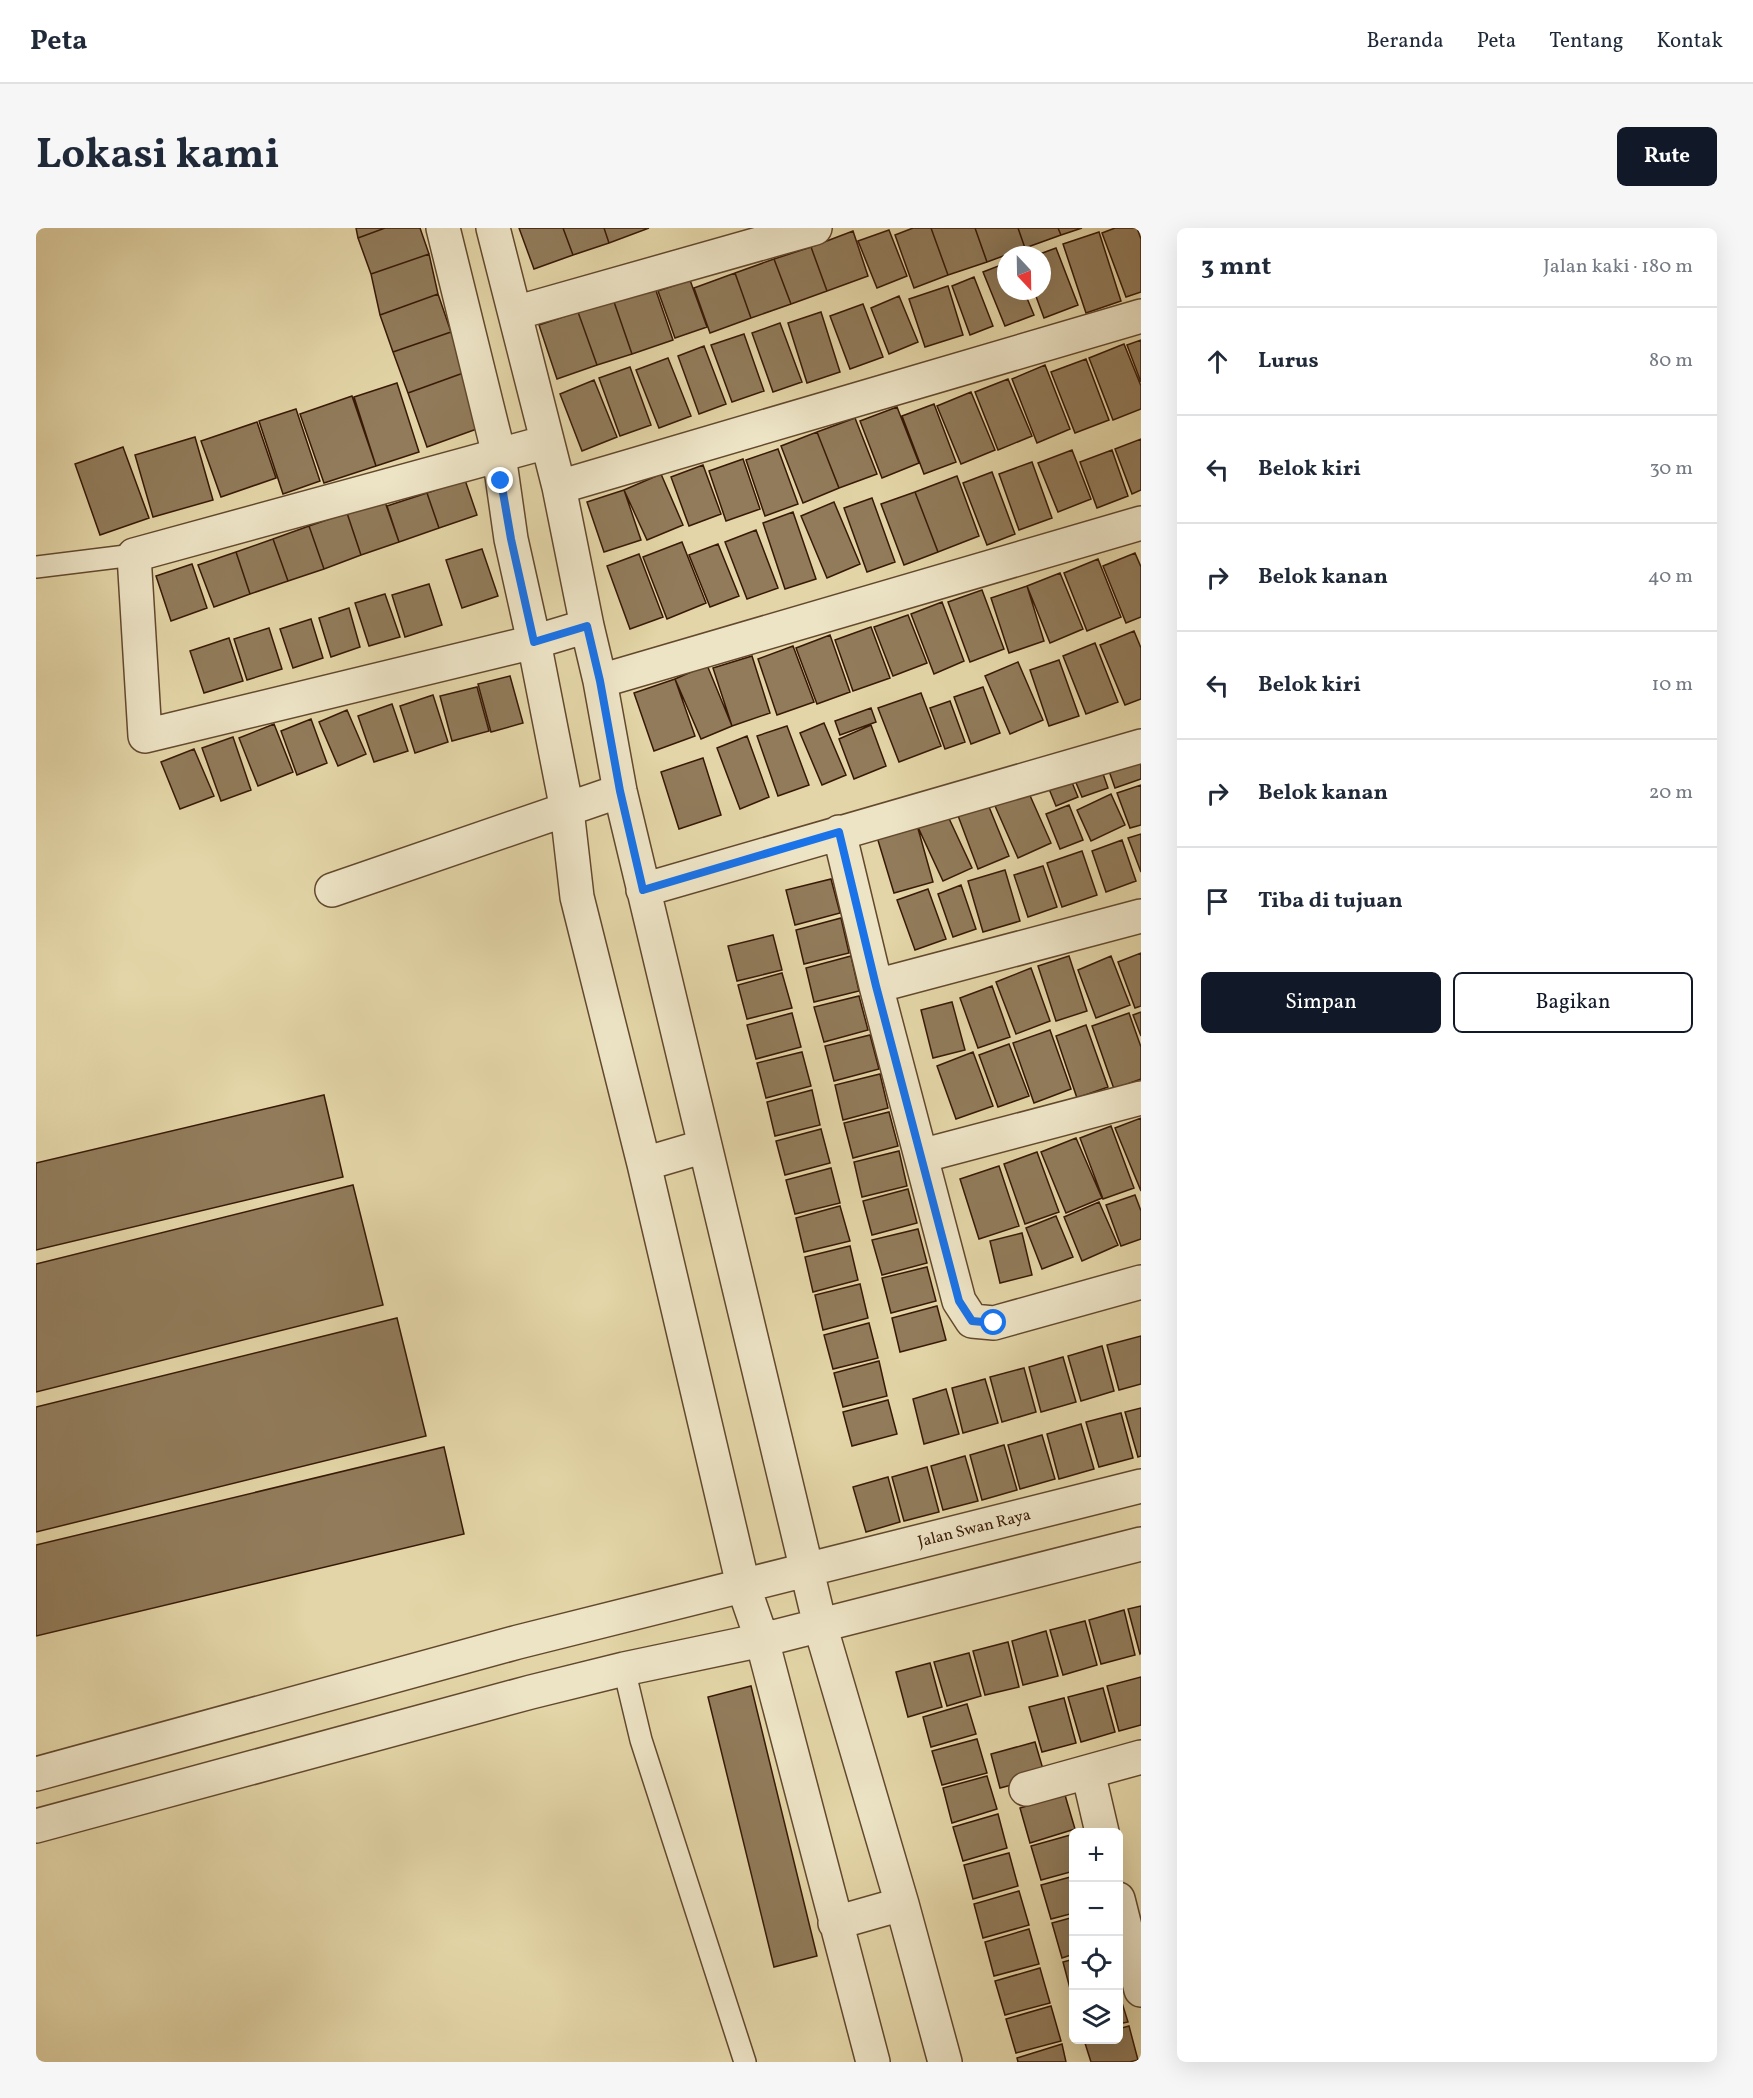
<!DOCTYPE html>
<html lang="id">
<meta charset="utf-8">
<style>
:root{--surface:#fff;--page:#f6f6f7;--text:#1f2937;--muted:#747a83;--line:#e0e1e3;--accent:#111827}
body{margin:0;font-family:Vollkorn,serif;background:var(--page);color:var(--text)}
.controls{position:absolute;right:18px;bottom:18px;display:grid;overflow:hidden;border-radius:9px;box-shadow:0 6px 24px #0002}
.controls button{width:54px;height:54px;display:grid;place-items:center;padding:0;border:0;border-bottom:2px solid var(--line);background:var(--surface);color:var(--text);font:30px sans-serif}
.compass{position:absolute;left:961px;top:18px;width:54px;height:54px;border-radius:50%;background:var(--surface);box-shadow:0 6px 24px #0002;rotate:158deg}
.stop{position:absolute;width:18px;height:18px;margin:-14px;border:4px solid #1a73e8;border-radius:50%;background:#fff}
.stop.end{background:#1a73e8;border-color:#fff;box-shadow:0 2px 6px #0008}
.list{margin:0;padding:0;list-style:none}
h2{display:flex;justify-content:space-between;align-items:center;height:78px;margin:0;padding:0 24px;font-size:26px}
h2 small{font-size:20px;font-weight:400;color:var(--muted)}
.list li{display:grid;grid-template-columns:39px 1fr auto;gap:18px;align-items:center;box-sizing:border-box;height:108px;padding:0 24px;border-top:2px solid var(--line)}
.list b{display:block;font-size:22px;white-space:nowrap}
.list em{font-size:20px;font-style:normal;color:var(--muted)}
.actions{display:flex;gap:12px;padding:18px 24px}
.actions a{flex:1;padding:14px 0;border:2px solid var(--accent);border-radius:9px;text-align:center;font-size:21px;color:var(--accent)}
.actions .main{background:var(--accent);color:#fff}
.icon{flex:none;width:33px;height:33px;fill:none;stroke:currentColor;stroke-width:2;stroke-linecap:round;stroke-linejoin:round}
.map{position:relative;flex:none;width:1105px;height:1834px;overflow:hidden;border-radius:9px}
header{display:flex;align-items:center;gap:36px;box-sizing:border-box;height:84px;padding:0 30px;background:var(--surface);border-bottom:2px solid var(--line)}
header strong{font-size:28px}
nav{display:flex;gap:33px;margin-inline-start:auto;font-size:21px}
.intro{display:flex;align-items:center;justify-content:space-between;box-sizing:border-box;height:144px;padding:0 36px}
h1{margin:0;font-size:42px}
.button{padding:15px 27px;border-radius:9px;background:var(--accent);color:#fff;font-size:21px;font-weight:700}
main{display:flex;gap:36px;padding:0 36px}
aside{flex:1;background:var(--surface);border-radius:9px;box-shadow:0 6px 24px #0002}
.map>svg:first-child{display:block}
.building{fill:#917b5a;stroke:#381906;stroke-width:1.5}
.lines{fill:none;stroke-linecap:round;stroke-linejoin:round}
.service-casing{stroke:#63482e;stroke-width:24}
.minor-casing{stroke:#63482e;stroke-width:36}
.service{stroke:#ede4c6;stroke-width:21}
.minor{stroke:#ede4c6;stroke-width:33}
.route{stroke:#1a73e8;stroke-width:8}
.labels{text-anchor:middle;stroke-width:6;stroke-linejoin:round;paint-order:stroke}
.street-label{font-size:16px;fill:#381906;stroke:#ede4c6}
</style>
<header>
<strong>Peta</strong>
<nav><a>Beranda</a><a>Peta</a><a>Tentang</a><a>Kontak</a></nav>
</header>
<div class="intro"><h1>Lokasi kami</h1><a class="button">Rute</a></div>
<main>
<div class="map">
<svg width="1105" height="1834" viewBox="0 0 1105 1834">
<rect width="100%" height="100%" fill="#e3d5a7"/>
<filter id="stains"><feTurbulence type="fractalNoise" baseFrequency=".00333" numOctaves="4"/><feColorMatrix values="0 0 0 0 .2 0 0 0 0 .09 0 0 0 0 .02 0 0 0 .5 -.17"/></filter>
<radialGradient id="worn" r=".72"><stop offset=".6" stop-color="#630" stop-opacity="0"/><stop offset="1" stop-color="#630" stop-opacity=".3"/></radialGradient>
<!-- building -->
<path class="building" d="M320,0H349L322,10Z
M349,0H384L393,26L335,46L322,10Z
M483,0H527L537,27L498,41Z
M527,0H568L573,15L537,27Z
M568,0H613L573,15Z
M877,0H895L912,47L878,60L859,7Z
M895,0H939L951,34L912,47Z
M939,0H982L989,20L951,34Z
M982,0H1022L1025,7L989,20Z
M1022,0H1046L1025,7Z
M1079,0H1101L1105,11V64L1090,69L1066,5Z
M853,2L871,48L841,60L822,13Z
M817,3L832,48L791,63L775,19Z
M1063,4L1085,73L1050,85L1027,16Z
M775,19L791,63L755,76L738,31Z
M1020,20L1042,77L1008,90L998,63H1006V27H1001Z
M393,26L402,66L344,87L335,46Z
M738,31L755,76L715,90L699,45Z
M970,35V63H988L998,87L969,98L947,44Z
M699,45L715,90L674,105L658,60Z
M938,49L957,98L934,107L916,58Z
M654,52L671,99L639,110L622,63Z
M618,57L637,112L596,126L577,71Z
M912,58L927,107L889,119L873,71Z
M402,66L415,104L357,124L344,87Z
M863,68L882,114L853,126L835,80Z
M577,71L596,126L561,137L542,84Z
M827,76L847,129L814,141L794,88Z
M542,84L561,137L521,151L503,97Z
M785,84L804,144L771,155L752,95Z
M744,95L766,154L737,164L716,105Z
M415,104L430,144L372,165L357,124Z
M708,106L728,163L696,174L675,117Z
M1105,112V154L1091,117Z
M1088,116L1105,158V181L1077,192L1053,130Z
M668,118L690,176L663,186L642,128Z
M632,130L655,188L623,200L600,142Z
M1050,131L1073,192L1039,205L1015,144Z
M1009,137L1034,201L1001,215L976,151Z
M594,139L615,197L584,208L563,150Z
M430,144L449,198L391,219L372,165Z
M972,151L996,208L962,222L939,164Z
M558,152L581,209L546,223L524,166Z
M361,155L383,224L340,238L318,169Z
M935,164L959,222L925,236L901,178Z
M316,168L340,238L288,255L264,186Z
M898,176L920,234L888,246L866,188Z
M861,179L883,235L846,250L824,193Z
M260,181L284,253L247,266L223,193Z
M819,190L841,246L803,260L781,204Z
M221,194L240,250L185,269L165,213Z
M781,204L803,260L767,275L745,218Z
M159,209L177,272L117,289L99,227Z
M1105,211V262L1096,266L1079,221Z
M87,219L113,290L64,307L39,236Z
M742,221L762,276L729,288L710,232Z
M1036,222L1055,271L1022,284L1002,235Z
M1076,222L1092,268L1061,280L1044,234Z
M707,231L724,281L690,293L673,243Z
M996,234L1016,290L983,302L963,246Z
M667,237L685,286L653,298L635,249Z
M956,244L979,306L951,317L927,255Z
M625,246L647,297L611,312L588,262Z
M921,248L943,308L902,324L879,264Z
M429,252L441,287L403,300L391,265Z
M588,262L605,312L568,324L551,274Z
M879,264L902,324L868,337L845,276Z
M391,265L403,300L363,314L351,278Z
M836,270L859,334L831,344L808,280Z
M348,271L363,314L325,327L311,285Z
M798,274L824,336L791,350L765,288Z
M757,284L780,351L749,361L727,295Z
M311,285L325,327L288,341L273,298Z
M273,298L288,341L252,353L237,311Z
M720,302L742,360L711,371L689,314Z
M237,311L252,353L214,366L200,324Z
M646,314L670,375L631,391L607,329Z
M682,316L703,368L674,379L653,327Z
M446,321L462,368L426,380L410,332Z
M200,324L214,366L178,379L162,337Z
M1099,325L1105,339V389L1090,395L1067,338Z
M603,326L627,389L594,401L571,338Z
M1062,331L1085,389L1051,403L1028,345Z
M156,336L171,380L135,393L120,348Z
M1024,345L1047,401L1014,415L991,358Z
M393,356L406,397L369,409L356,367Z
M991,358L1008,413L973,425L955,370Z
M946,362L968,421L934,434L912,374Z
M349,366L364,409L333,418L319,375Z
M906,374L928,433L898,446L875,386Z
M313,380L324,419L295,429L283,390Z
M872,387L891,435L857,448L838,399Z
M275,391L287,430L257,440L244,401Z
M835,399L854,450L817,463L799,412Z
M233,400L246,441L211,452L198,411Z
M1098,403L1105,420V471L1089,477L1064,417Z
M794,407L814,464L781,476L760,420Z
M193,410L207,453L168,465L154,423Z
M1059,415L1082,474L1050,486L1027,428Z
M757,418L778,474L741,487L722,431Z
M716,428L734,485L696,498L677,440Z
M1023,432L1043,488L1013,498L994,442Z
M982,434L1007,492L974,506L949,448Z
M671,437L696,498L665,511L639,451Z
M474,448L487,495L455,504L442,456Z
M639,451L659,508L618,523L598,465Z
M441,459L453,503L416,513L404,468Z
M947,459L964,505L935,516L918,469Z
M885,465L905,518L863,534L842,480Z
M397,467L412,514L379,525L364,478Z
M914,473L929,514L909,521L894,480Z
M356,476L372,523L338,534L322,488Z
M835,480L840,494L804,507L799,493Z
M311,482L330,526L302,538L283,494Z
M275,491L291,535L261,547L245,503Z
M788,495L810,547L786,557L764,505Z
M238,496L257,544L222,558L203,510Z
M835,497L850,538L818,551L803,511Z
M751,498L773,557L742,568L721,508Z
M711,508L733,569L704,581L681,520Z
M197,509L215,562L185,573L166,520Z
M158,521L178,568L144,581L125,534Z
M667,530L685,587L643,601L625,544Z
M1105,533V551L1079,560L1073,543Z
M1065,540L1072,560L1046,569L1038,550Z
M1035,552L1042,569L1020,578L1013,561Z
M1105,557V597L1094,600L1081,565Z
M992,563L1015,615L982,630L959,578Z
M1075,566L1089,597L1055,613L1041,582Z
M951,574L973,628L942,641L921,585Z
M1033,577L1047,612L1024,621L1010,586Z
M910,584L936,640L907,653L881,597Z
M881,597L897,654L858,665L841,609Z
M1105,606V644L1092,610Z
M1086,612L1100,653L1070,664L1056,623Z
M1046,623L1061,667L1026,679L1011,635Z
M1007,638L1021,679L992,689L978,647Z
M969,642L984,693L947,704L932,653Z
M795,651L804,685L759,697L750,662Z
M925,657L940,701L917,709L902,666Z
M892,661L910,711L879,722L861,672Z
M805,690L813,725L768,736L760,702Z
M737,707L746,742L701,753L692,718Z
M1105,725V778L1099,780L1082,734Z
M815,728L823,763L778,774L770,740Z
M1033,728L1051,783L1020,793L1002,738Z
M1075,728L1094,777L1060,790L1042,742Z
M995,740L1014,793L980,806L960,754Z
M746,745L756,780L711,791L702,757Z
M956,758L974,809L942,820L924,770Z
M823,768L832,802L788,814L778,779Z
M916,774L929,822L897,830L885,782Z
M1105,784V808L1097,787Z
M756,785L765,819L720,831L711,797Z
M1093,785L1105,819V851L1078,861L1056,798Z
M1050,797L1072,859L1041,870L1020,808Z
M1014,802L1035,861L998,875L977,815Z
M834,807L843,841L798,853L789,818Z
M973,816L993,868L962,879L943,827Z
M766,824L775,858L730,870L721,835Z
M937,824L957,878L920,891L901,838Z
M844,846L852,880L807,892L799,857Z
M776,862L784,897L739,908L731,874Z
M288,867L307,949L0,1022V935Z
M853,884L862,918L817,930L808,895Z
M1105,890V963L1079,900Z
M1075,898L1098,960L1067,971L1044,910Z
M785,901L794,935L749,947L740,913Z
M1040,910L1066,970L1030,985L1005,924Z
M863,923L871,958L826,969L818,934Z
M1001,924L1023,984L989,996L968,936Z
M963,938L983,998L943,1011L924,951Z
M795,940L804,975L759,986L750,952Z
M317,957L347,1077L0,1164V1036Z
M872,961L881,995L836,1007L827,973Z
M1099,967L1105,983V1011L1085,1018L1070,977Z
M1063,974L1082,1017L1046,1033L1028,989Z
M804,978L814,1013L768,1024L760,990Z
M1020,988L1037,1029L1006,1041L990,1000Z
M882,1001L891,1035L846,1047L836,1012Z
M986,1005L996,1047L964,1055L954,1013Z
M814,1018L822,1052L777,1064L769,1029Z
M891,1039L900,1073L855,1085L846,1050Z
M824,1056L832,1090L787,1102L779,1067Z
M901,1078L910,1112L864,1124L856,1090Z
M361,1090L390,1208L0,1304V1179Z
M833,1095L842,1130L797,1141L788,1107Z
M1105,1108V1156L1083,1162L1071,1117Z
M1066,1118L1078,1163L1045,1173L1032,1128Z
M1027,1129L1040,1174L1005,1184L993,1139Z
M843,1133L851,1168L807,1179L798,1145Z
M988,1140L1000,1184L966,1194L954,1149Z
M949,1151L962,1195L927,1205L916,1160Z
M910,1161L923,1206L888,1216L877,1171Z
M852,1172L861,1206L816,1218L807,1184Z
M1105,1180V1228L1102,1229L1089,1184Z
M1085,1185L1097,1230L1063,1239L1050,1194Z
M1045,1196L1058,1241L1023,1251L1011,1206Z
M1006,1207L1019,1251L984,1261L972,1217Z
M968,1217L981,1262L946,1272L934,1227Z
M408,1219L428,1306L0,1408V1317Z
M929,1228L942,1273L907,1282L895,1238Z
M891,1239L903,1284L868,1293L856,1249Z
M852,1249L864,1294L830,1304L817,1259Z
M1105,1378V1425L1104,1426L1092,1381Z
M1088,1382L1099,1427L1065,1436L1053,1392Z
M1049,1393L1061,1437L1027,1447L1014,1402Z
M1010,1403L1022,1448L987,1457L976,1413Z
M972,1414L983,1459L949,1467L937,1423Z
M933,1425L945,1468L911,1478L898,1434Z
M894,1435L906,1479L872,1489L860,1444Z
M1105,1449V1497L1083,1503L1071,1458Z
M715,1458L781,1728L738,1739L672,1469Z
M1067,1460L1079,1504L1045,1514L1032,1469Z
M1028,1470L1040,1515L1006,1524L993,1479Z
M931,1476L940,1506L895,1519L887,1489Z
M941,1511L951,1545L906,1557L896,1523Z
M999,1514L1009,1548L964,1560L955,1526Z
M951,1548L961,1581L916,1595L907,1560Z
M1029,1567L1039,1601L994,1615L984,1580Z
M962,1586L971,1620L927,1633L917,1599Z
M1038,1606V1643L1005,1652L995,1618Z
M973,1625L982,1658L937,1671L928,1637Z
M1038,1648V1685L1015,1691L1005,1657Z
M983,1663L993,1697L947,1710L938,1676Z
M1038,1689V1726L1026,1730L1016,1695Z
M993,1701L1003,1736L958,1748L949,1714Z
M1038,1731V1768H1036L1027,1734Z
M1004,1740L1014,1775L969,1787L959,1753Z
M1082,1762L1092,1794L1082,1796Z
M1015,1778L1025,1813L980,1825L970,1791Z
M1093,1798L1102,1832L1094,1834H1055L1048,1812H1082V1801Z
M1026,1816L1030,1834H982L981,1830Z"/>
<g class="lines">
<!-- service casing -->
<g class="service-casing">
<path id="service" d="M0,339L98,327
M588,1441L605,1512L709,1834"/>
</g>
<!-- minor casing -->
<g class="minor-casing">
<path id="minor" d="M407,0L463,227L475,311L498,414L531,582L541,669L608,936L707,1357L726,1412L837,1834
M457,0L523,259L551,398L564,453L584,563L784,1397L866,1676L909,1834
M479,85L779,0
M511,214L98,327L109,508L498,414L551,398
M523,259L1105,88
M564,453L1105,295
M803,604L840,758L923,1073L936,1093L958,1095L1105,1054
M296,662L584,563
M607,662L1105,518
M840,758L1105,688
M885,928L1105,870
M608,936L669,918
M1052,1544L1066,1604
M0,1546L482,1414L1105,1258
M990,1561L1105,1529
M0,1598L495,1464L588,1441L726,1412L1105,1316
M1082,1671L1105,1762
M799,1695L866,1676"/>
</g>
<!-- service -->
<use href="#service" class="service"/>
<!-- minor -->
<use href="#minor" class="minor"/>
</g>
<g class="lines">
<!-- route -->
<path class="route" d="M465,253L475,311L498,414L551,398L564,453L584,563L607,662L803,604L840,758L923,1073L936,1093L958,1095"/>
</g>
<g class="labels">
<!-- street labels -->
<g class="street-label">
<text transform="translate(938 1299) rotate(-14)" y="6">Jalan Swan Raya</text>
</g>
</g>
<rect width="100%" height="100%" filter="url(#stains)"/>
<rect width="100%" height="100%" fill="url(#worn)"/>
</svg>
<div class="controls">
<button>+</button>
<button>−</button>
<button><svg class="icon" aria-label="locate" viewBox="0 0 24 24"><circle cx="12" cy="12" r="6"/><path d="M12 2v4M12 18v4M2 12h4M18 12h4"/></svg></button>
<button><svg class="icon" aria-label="layers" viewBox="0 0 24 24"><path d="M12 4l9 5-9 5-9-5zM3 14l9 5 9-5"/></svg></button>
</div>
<svg class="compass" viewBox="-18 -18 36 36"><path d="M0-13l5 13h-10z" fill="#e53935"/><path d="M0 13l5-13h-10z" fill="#747a83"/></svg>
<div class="stop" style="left:958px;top:1095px"></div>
<div class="stop end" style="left:465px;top:253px"></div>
</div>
<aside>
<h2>3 mnt<small>Jalan kaki · 180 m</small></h2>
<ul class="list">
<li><svg class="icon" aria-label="ahead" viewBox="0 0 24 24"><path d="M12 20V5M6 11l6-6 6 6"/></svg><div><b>Lurus</b></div><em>80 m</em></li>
<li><svg class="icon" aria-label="left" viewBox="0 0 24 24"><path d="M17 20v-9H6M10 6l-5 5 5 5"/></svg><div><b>Belok kiri</b></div><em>30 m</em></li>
<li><svg class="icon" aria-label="right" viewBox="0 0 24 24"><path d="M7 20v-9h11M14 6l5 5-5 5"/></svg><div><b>Belok kanan</b></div><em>40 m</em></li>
<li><svg class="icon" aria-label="left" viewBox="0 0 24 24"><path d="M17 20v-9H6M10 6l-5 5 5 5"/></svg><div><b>Belok kiri</b></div><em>10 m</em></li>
<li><svg class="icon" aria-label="right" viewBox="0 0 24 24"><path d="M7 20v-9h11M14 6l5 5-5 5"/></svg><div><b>Belok kanan</b></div><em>20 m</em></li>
<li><svg class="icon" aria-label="arrive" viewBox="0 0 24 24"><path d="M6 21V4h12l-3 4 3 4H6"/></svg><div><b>Tiba di tujuan</b></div></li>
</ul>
<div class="actions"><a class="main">Simpan</a><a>Bagikan</a></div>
</aside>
</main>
